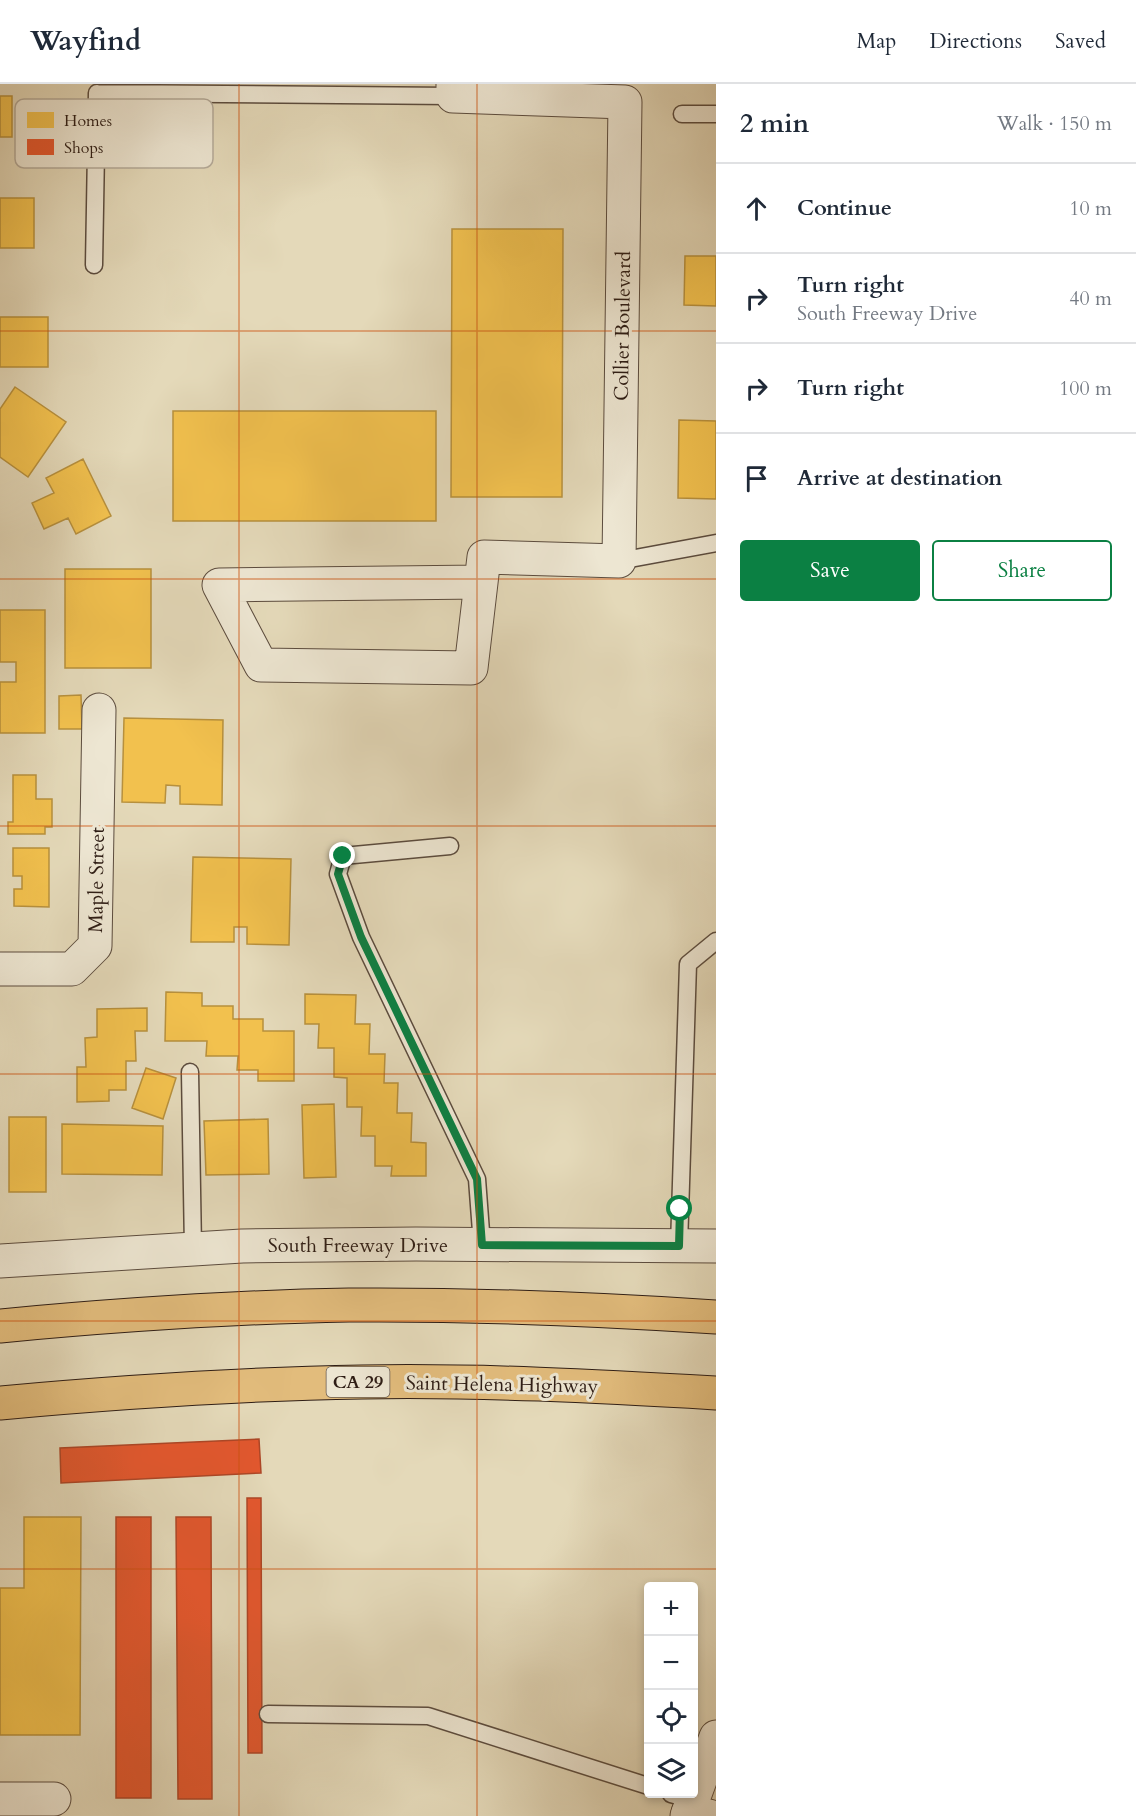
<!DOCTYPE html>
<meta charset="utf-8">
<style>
:root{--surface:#fff;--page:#f6f6f7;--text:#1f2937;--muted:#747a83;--line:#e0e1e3;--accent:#0b8043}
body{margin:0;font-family:Cardo,serif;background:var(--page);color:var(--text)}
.controls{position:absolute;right:18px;bottom:18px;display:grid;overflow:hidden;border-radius:6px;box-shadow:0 3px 9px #0003}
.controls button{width:54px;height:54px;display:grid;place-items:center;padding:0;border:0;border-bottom:2px solid var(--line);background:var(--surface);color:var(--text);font:30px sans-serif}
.stop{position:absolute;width:18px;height:18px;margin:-14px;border:4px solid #0b8043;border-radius:50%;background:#fff}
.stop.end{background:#0b8043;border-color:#fff;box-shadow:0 2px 6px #0008}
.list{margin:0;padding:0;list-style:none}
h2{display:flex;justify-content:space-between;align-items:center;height:78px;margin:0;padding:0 24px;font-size:26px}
h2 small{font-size:20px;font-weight:400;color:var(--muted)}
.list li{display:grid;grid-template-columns:39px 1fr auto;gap:18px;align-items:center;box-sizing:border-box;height:90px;padding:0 24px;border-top:2px solid var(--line)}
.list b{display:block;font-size:22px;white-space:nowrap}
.list p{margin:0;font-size:20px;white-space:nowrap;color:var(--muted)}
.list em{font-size:20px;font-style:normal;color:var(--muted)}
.actions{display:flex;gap:12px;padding:18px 24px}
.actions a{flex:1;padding:14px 0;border:2px solid var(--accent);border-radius:6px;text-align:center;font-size:21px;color:var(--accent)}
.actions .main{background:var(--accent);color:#fff}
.icon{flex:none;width:33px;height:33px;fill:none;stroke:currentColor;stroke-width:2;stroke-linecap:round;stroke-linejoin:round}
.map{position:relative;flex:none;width:716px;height:1732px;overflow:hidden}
header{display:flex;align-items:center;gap:36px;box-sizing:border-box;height:84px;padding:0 30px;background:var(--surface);border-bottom:2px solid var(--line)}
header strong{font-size:28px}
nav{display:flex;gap:33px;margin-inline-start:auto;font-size:21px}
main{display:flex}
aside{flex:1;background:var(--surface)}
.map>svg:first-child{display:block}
.homes{fill:#f2c14e;stroke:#b7903d;stroke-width:1.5}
.shops{fill:#e4572e;stroke:#ad4626;stroke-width:1.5}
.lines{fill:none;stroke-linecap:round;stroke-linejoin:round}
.service-casing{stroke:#5c4c3e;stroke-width:19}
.minor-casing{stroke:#5c4c3e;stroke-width:35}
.tertiary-casing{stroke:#5c4c3e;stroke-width:35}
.motorway-casing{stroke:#2e1d15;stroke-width:35}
.service{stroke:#ede6d2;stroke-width:16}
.minor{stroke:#ede6d2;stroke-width:33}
.tertiary{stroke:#ede6d2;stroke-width:33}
.motorway{stroke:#e2bc7c;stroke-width:33}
.route{stroke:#0b8043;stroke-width:8}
.grid{fill:none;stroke:#cc500d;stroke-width:1.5;stroke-opacity:0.55}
.labels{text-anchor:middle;stroke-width:6;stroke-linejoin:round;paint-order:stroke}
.shield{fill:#ede6d2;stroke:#67594e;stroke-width:1.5}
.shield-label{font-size:18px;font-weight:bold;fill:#2e1d15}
.street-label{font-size:20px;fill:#2e1d15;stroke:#ede6d2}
.key{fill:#ede6d2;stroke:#b4aa99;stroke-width:1.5}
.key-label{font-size:16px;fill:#2e1d15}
</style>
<header>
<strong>Wayfind</strong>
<nav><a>Map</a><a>Directions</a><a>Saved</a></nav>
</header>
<main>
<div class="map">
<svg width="716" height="1732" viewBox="0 0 716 1732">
<rect width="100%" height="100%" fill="#e4d9b9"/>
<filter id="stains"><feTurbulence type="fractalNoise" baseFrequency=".00333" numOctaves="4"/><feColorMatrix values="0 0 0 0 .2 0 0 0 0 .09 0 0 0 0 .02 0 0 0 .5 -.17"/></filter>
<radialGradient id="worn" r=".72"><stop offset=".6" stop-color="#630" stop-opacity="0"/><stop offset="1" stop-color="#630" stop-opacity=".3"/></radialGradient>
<!-- homes -->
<path class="homes" d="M0,12H12V53H0Z
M0,114H34V164H0Z
M452,145H563L562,413H451Z
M685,172H716V222L684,221Z
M0,233H48V283H0Z
M15,303L66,338L28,393L0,373V325Z
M173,327H436V437H173Z
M679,336L716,337V415L678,414Z
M83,375L111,432L76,450L68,434L44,445L32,419L54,409L46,394Z
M65,485H151V584H65Z
M0,526H45V649H0V598H16V578H0Z
M81,611L82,645H59V612Z
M124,634L223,636L222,721L180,720V702L166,701L165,719L122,718Z
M13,691H36V715H52V743H45V750H8V738H13Z
M13,764H49V823L14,822V805H22V792H13Z
M193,773L291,775L289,861L247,860V843H234V858H191Z
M166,908L202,909V922H233V935H263V947H294V997H258V986H237L238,972H206L207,957H165Z
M305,910L356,911L355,940H370L369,970H385L384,999H398L397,1029H412L411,1058L426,1059V1092H391L392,1082H375V1052H361L362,1023H347V994L334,993V964H318L319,940H305Z
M147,924V947H135L136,977H126V1006H109V1017L77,1018V983H86L85,954L97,953V925Z
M146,984L176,994L163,1035L132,1024Z
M334,1020L336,1093L304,1094L302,1021Z
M9,1033H46V1108H9Z
M268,1035L269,1090L206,1091L204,1037Z
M62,1040L163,1042L162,1091L62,1090Z
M24,1433H81L80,1651H0V1504H24Z"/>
<!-- shops -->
<path class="shops" d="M259,1355L261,1389L61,1399L60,1364Z
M247,1414H261L262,1669H248Z
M116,1433H151V1714H116Z
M176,1433H211L212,1715H178Z"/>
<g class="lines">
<!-- service casing -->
<g class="service-casing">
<path id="service" d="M97,9L453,12
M682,30H716
M94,181L97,9
M619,477L716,459
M450,762L343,772L338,790L361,853L477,1095L482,1161
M190,988L193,1165
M679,1162L688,880L716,857
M268,1630L428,1632L648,1702
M671,1710L693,1716"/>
</g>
<!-- minor casing -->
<g class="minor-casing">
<path id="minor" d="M453,0V12L625,18L619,477L484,473L471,584L261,581L219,501L481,498
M0,885H72L95,862L99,626
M0,1715H54
M688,1729L716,1653"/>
</g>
<!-- tertiary casing -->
<g class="tertiary-casing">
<path id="tertiary" d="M0,1177L242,1162L416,1160L716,1162
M687,1732L688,1729L709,1732"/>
</g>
<!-- motorway casing -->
<g class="motorway-casing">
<path id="motorway" d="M0,1242C116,1231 232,1223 349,1221C471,1220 594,1225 716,1233
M0,1319C121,1308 241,1300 362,1298C480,1296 598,1302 716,1309"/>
</g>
<!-- service -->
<use href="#service" class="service"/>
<!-- minor -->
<use href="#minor" class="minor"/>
<!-- tertiary -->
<use href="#tertiary" class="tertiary"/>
<!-- motorway -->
<use href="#motorway" class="motorway"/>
</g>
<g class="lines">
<!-- route -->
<path class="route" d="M343,772L338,790L361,853L477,1095L482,1161L679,1162L680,1125"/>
</g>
<!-- grid -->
<path class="grid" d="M239,0V1732M477,0V1732M0,247H716M0,495H716M0,742H716M0,990H716M0,1237H716M0,1485H716"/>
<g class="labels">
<!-- shield labels -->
<rect class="shield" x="326.5" y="1283" width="63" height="30" rx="4.5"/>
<g class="shield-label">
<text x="358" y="1304">CA 29</text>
</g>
<!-- street labels -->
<g class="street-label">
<text transform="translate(622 242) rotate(-89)" y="7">Collier Boulevard</text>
<text transform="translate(96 796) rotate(-89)" y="7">Maple Street</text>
<text x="358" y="1168">South Freeway Drive</text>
<text transform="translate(502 1300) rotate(1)" y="7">Saint Helena Highway</text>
</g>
</g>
<!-- legend -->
<rect x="15" y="15" width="198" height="69" rx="9" class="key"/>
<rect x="27" y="28" width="27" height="16" fill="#f2c14e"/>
<rect x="27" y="55" width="27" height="16" fill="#e4572e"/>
<g class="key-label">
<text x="64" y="42">Homes</text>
<text x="64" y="69">Shops</text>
</g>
<rect width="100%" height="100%" filter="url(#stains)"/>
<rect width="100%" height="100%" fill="url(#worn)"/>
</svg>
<div class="controls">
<button>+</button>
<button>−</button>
<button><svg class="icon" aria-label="locate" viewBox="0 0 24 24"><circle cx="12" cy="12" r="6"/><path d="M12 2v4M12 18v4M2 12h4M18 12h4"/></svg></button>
<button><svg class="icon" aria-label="layers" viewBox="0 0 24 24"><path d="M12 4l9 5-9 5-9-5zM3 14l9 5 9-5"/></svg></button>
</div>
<div class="stop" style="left:680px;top:1125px"></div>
<div class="stop end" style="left:343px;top:772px"></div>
</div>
<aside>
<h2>2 min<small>Walk · 150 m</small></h2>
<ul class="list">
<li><svg class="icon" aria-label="ahead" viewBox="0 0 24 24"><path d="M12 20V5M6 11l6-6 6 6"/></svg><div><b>Continue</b></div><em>10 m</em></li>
<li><svg class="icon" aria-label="right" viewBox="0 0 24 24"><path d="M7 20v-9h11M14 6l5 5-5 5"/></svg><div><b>Turn right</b><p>South Freeway Drive</p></div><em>40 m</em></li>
<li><svg class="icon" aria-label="right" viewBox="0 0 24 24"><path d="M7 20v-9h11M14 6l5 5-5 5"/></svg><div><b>Turn right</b></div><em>100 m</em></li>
<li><svg class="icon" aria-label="arrive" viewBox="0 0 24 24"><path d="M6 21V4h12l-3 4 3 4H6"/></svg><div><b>Arrive at destination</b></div></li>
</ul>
<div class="actions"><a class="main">Save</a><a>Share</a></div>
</aside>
</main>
